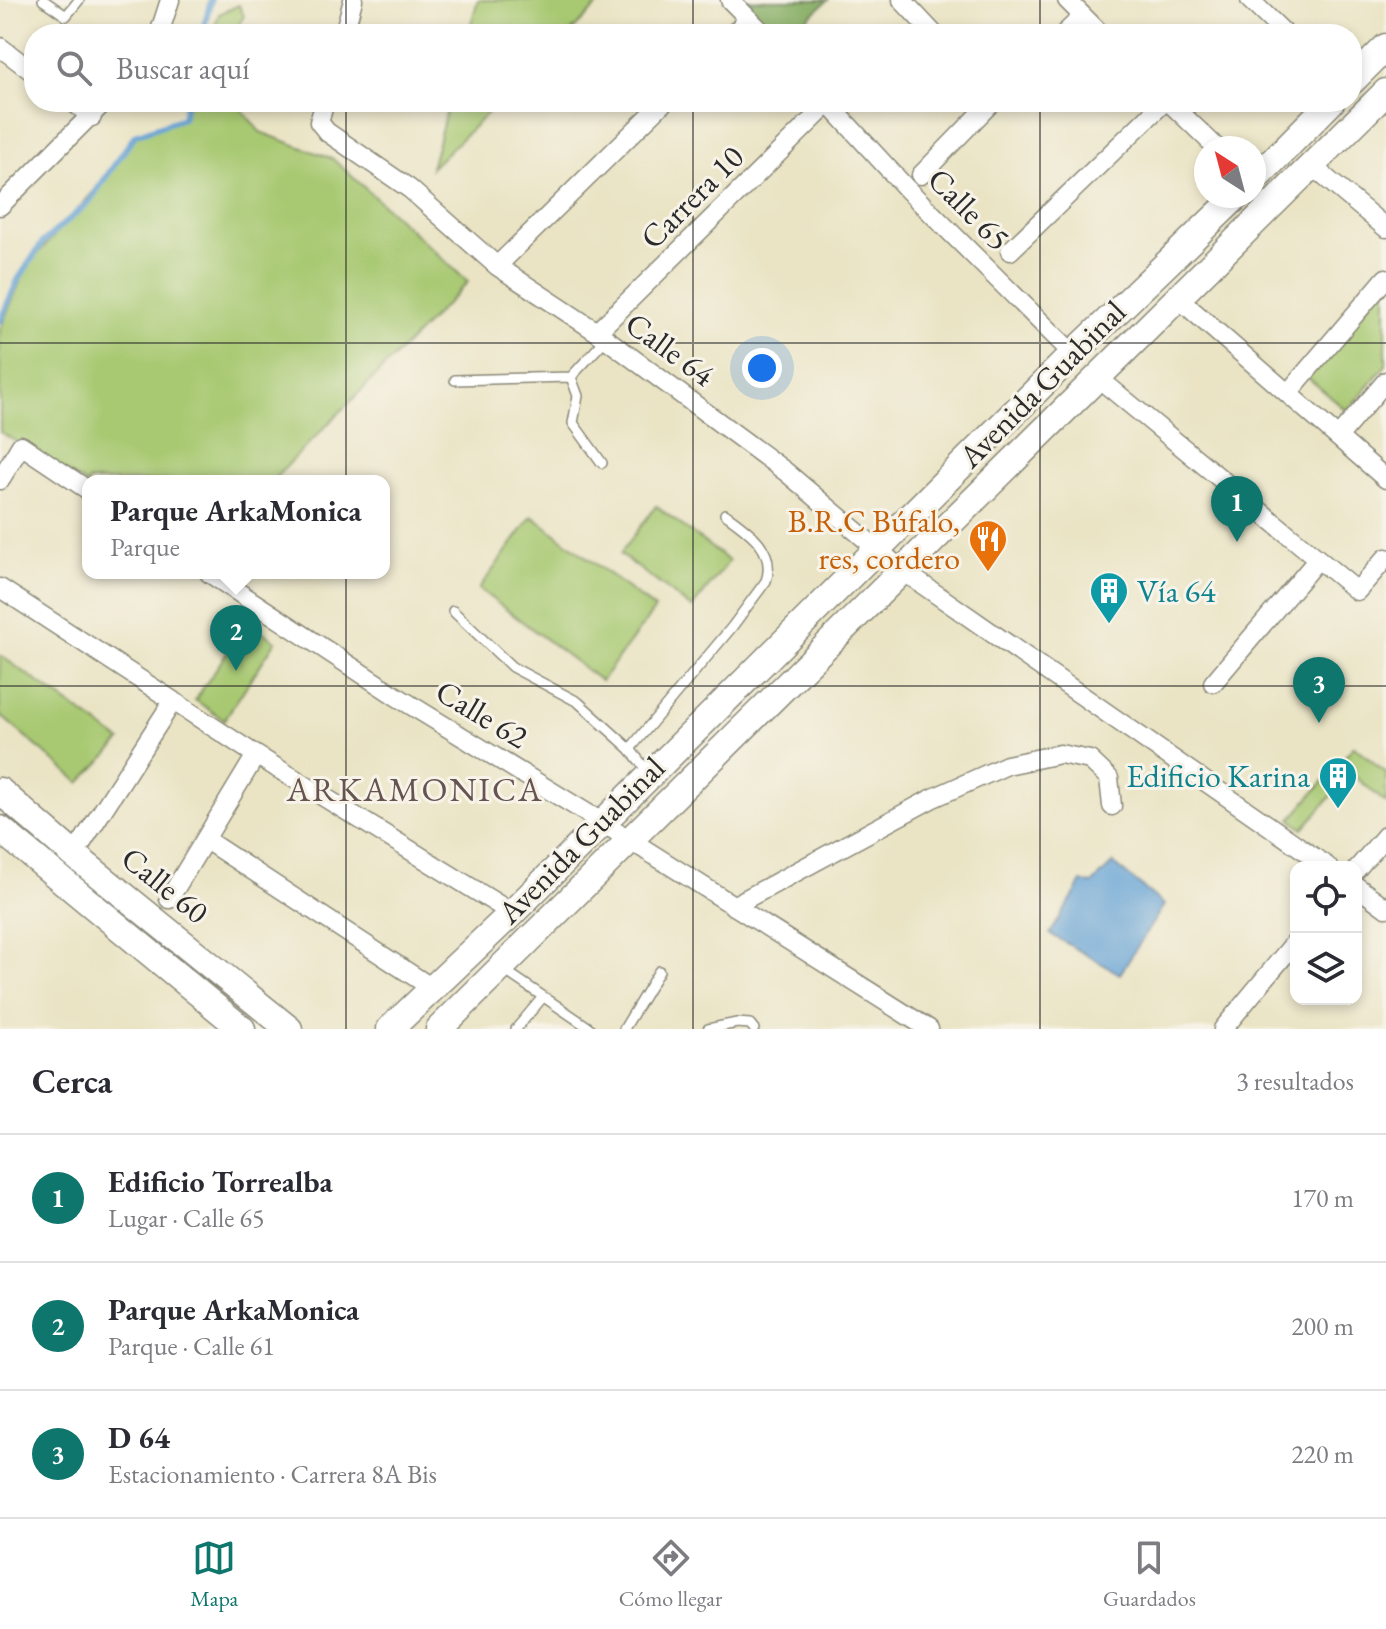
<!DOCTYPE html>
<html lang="es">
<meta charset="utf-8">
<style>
:root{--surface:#fff;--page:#f7f7f7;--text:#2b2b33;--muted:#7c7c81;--line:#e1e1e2;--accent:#0f766e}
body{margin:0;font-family:"EB Garamond",serif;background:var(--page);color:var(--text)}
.controls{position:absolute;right:24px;bottom:24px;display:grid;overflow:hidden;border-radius:16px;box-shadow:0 4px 12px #0003}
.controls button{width:72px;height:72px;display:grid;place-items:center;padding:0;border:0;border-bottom:2px solid var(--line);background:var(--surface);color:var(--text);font:40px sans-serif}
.compass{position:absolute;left:1194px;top:136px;width:72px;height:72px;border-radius:50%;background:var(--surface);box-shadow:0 4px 12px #0003;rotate:324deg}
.you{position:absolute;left:762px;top:368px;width:28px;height:28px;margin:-20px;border:6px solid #fff;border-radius:50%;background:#1a73e8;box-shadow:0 0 0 12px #1a73e833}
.badge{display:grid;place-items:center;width:52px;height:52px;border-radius:50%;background:var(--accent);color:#fff;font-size:26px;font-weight:700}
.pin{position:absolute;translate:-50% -66px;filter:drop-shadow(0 2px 4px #0008)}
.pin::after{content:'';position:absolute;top:42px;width:28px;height:24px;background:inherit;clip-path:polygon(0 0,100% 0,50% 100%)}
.popup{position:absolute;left:82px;top:475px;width:308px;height:104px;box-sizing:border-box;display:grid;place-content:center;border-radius:16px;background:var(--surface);filter:drop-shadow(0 2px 6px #0005);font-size:26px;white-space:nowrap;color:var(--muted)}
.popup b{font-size:30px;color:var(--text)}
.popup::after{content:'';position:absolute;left:50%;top:100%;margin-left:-16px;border:16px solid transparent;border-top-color:var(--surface)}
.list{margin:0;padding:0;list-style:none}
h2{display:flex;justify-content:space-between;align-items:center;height:104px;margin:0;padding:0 32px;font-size:34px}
h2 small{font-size:26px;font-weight:400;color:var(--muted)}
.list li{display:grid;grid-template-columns:52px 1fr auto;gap:24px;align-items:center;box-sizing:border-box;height:128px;padding:0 32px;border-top:2px solid var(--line)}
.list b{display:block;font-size:30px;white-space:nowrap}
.list p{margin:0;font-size:26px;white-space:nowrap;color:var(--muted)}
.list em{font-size:26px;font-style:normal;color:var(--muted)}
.icon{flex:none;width:44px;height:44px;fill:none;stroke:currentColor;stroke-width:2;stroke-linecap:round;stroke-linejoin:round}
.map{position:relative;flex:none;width:1386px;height:1029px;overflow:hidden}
.search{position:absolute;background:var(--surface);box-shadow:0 4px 12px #0003;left:24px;right:24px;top:24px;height:88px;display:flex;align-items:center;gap:20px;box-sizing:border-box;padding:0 28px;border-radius:32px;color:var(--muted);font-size:30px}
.sheet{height:488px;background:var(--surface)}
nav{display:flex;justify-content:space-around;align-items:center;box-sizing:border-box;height:112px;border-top:2px solid var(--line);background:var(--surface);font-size:22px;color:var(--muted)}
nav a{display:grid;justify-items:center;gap:4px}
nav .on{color:var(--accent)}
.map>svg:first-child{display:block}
.green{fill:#a8c972;stroke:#6a7a4e;stroke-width:2}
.forest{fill:#86ad64;stroke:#586c48;stroke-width:2}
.water{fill:#63a1d4;stroke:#476680;stroke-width:2}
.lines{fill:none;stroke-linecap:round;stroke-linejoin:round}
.stream{stroke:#63a1d4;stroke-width:6}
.lane-casing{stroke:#8a8878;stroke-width:12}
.street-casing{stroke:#8a8878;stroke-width:21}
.secondary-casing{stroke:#8a8878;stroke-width:29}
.lane{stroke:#fff;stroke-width:9}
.street{stroke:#fff;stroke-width:18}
.secondary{stroke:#fff;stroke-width:26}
.grid{fill:none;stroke:#2b2b2b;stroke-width:2;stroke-opacity:0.55}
.labels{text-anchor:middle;stroke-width:6;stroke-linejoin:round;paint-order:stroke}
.street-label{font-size:32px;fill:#2b2b2b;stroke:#f7f3e8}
.food-label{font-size:32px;fill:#c56008;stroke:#f7f3e8;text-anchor:end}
.culture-label{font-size:32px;fill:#0d838f;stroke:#f7f3e8;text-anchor:start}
.neighbourhood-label{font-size:34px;letter-spacing:2px;fill:#665451;stroke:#f7f3e8}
</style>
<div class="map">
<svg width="1386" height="1029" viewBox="0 0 1386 1029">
<rect width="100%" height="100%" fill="#f7f3e8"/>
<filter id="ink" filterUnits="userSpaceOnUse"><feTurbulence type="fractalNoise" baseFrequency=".0125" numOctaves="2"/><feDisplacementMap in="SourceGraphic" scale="16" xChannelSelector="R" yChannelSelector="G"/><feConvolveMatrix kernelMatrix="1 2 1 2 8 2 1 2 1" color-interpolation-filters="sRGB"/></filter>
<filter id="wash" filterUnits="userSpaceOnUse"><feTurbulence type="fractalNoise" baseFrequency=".006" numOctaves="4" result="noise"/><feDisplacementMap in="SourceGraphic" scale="32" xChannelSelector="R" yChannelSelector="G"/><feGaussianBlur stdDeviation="1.8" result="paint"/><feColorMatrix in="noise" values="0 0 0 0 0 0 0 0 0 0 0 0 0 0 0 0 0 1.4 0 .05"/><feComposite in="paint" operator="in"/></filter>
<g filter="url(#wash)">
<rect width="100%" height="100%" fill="#eae4c5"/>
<!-- green -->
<path class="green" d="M478,0H603L569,34H468Z
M239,5L244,16L233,34H212L219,14Z
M189,102H236L260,132L333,159L468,282L272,481H88V485L0,432V329L27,266L103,181L135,135L183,118Z
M449,102H499L431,168Z
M1386,284V365L1347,411L1307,377Z
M656,506L729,561L692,608L620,554Z
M532,516L655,609L601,681L479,589Z
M248,622L276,641L224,720L195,700Z
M0,655L121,741L80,783L0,715Z
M1354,746L1386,773V803L1351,773L1303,829L1291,819Z"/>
<!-- forest -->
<path class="forest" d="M730,0H828L791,34H764Z"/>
<!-- water -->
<path class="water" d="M1113,863L1164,905L1120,974L1050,934L1082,882L1092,884Z"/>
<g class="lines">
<!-- stream -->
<path class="stream" d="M202,34L211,0
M0,321L18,280L43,242L89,202L135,135L183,118L186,102"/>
</g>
</g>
<g filter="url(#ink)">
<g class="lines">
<!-- lane casing -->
<g class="lane-casing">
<path id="lane" d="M43,0L66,16L79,0
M571,377L578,396L573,423L602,463
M455,380L571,377L606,339
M453,611L512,667L578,702L630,749L649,773
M630,749L732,627L766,581C777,549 747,530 725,514
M504,970L591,1029
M516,1029L543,997
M624,1029L659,971
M708,1029L737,1023L750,1024L754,1029"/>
</g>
<!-- street casing -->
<g class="street-casing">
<path id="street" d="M730,0L764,34
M902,0L934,34
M1067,0L1101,34
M1250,0L1285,34
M159,34L170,0
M344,34L353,0
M733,34L749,19
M1064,34L1083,16
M0,47L34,73
M73,102L92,117
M325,102L319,122L327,132L410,189L497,266L597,332L786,472L903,571L1328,867
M827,102L907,189L1073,354
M1169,102L1217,148
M1313,167L1386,228
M921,175L992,102
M0,206L104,102
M1010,251L1164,102
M497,266L664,102
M1178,298L1386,479
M597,332L828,104
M1097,377L1357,591L1386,558
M1288,393L1386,278
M1338,437L1386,381
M0,480L21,445L88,490
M209,573L396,696L603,823L929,1029
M0,588L256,755L512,913
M1213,683L1318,559
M206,840L432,988
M74,855L173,701
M1356,870L1386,835
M1356,886L1386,908
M169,899L256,755
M733,906L931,799L1007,765L1060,754L1090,760L1109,778L1112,806
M1223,1029L1296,941"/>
</g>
<!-- secondary casing -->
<g class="secondary-casing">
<path id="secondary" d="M1352,81L1386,47
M1254,180L1331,102
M0,791L74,855L289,1029
M0,829L242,1029
M390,1029L512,913L1073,354L1237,196
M439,1029L1386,92"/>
</g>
<!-- lane -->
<use href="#lane" class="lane"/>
<!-- street -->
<use href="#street" class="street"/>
<!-- secondary -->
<use href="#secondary" class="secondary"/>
</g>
</g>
<!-- grid -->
<path class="grid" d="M346,0V34M693,0V34M1040,0V34M346,102V1029M693,102V1029M1040,102V1029M0,343H1386M0,686H1386"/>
<!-- icons -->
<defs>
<g id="restaurant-pin" transform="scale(2)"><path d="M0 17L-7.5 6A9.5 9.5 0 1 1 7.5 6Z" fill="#e8710a" stroke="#f7f3e8"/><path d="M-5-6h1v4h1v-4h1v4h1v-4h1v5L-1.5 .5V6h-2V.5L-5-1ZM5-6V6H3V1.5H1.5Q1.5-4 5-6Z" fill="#fff"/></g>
<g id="building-pin" transform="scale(2)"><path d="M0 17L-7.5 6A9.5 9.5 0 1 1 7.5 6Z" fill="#0f9aa8" stroke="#f7f3e8"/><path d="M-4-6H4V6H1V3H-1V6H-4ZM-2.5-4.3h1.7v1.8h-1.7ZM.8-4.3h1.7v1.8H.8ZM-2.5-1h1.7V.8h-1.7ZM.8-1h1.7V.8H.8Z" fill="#fff"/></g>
</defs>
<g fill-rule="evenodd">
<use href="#restaurant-pin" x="988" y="539"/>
<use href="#building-pin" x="1109" y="591"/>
<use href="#building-pin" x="1338" y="776"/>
</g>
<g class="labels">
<!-- street labels -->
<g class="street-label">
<text transform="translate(692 197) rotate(-45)" y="11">Carrera 10</text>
<text transform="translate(969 209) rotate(45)" y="11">Calle 65</text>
<text transform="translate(670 349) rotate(36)" y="11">Calle 64</text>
<text transform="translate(1042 384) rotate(-45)" y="11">Avenida Guabinal</text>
<text transform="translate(482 714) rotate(31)" y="11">Calle 62</text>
<text transform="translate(581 840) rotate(-45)" y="11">Avenida Guabinal</text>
<text transform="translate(165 885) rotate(39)" y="11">Calle 60</text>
</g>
<!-- food labels -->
<g class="food-label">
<text x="960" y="532">B.R.C Búfalo,<tspan x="960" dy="37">res, cordero</tspan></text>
</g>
<!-- culture labels -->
<g class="culture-label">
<text x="1137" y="602">Vía 64</text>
<text x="1310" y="787" text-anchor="end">Edificio Karina</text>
</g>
<!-- neighbourhood labels -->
<g class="neighbourhood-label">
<text x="415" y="801">ARKAMONICA</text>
</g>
</g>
</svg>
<div class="controls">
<button><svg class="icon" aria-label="locate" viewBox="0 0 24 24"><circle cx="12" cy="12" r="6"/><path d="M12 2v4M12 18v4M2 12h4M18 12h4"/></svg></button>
<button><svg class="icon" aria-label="layers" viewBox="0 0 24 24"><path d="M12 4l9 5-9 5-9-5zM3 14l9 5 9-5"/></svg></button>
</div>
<svg class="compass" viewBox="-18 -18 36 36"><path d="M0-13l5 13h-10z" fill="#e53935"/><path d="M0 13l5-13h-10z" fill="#7c7c81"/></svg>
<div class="you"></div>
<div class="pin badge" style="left:1237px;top:542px">1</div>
<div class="pin badge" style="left:236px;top:671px">2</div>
<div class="popup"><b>Parque ArkaMonica</b>Parque</div>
<div class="pin badge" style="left:1319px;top:723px">3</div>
<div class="search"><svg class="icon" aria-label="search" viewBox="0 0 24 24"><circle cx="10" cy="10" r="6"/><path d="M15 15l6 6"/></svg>Buscar aquí</div>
</div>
<section class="sheet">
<h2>Cerca<small>3 resultados</small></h2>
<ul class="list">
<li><span class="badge">1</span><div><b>Edificio Torrealba</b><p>Lugar · Calle 65</p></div><em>170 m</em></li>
<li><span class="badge">2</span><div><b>Parque ArkaMonica</b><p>Parque · Calle 61</p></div><em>200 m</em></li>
<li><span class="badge">3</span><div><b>D 64</b><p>Estacionamiento · Carrera 8A Bis</p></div><em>220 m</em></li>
</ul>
</section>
<nav>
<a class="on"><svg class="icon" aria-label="map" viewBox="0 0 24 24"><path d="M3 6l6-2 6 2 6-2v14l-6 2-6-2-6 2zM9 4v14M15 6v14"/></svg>Mapa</a>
<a><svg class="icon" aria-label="directions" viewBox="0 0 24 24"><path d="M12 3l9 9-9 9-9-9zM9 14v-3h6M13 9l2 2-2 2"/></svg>Cómo llegar</a>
<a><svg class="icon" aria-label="saved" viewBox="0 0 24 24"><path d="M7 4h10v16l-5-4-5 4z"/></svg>Guardados</a>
</nav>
